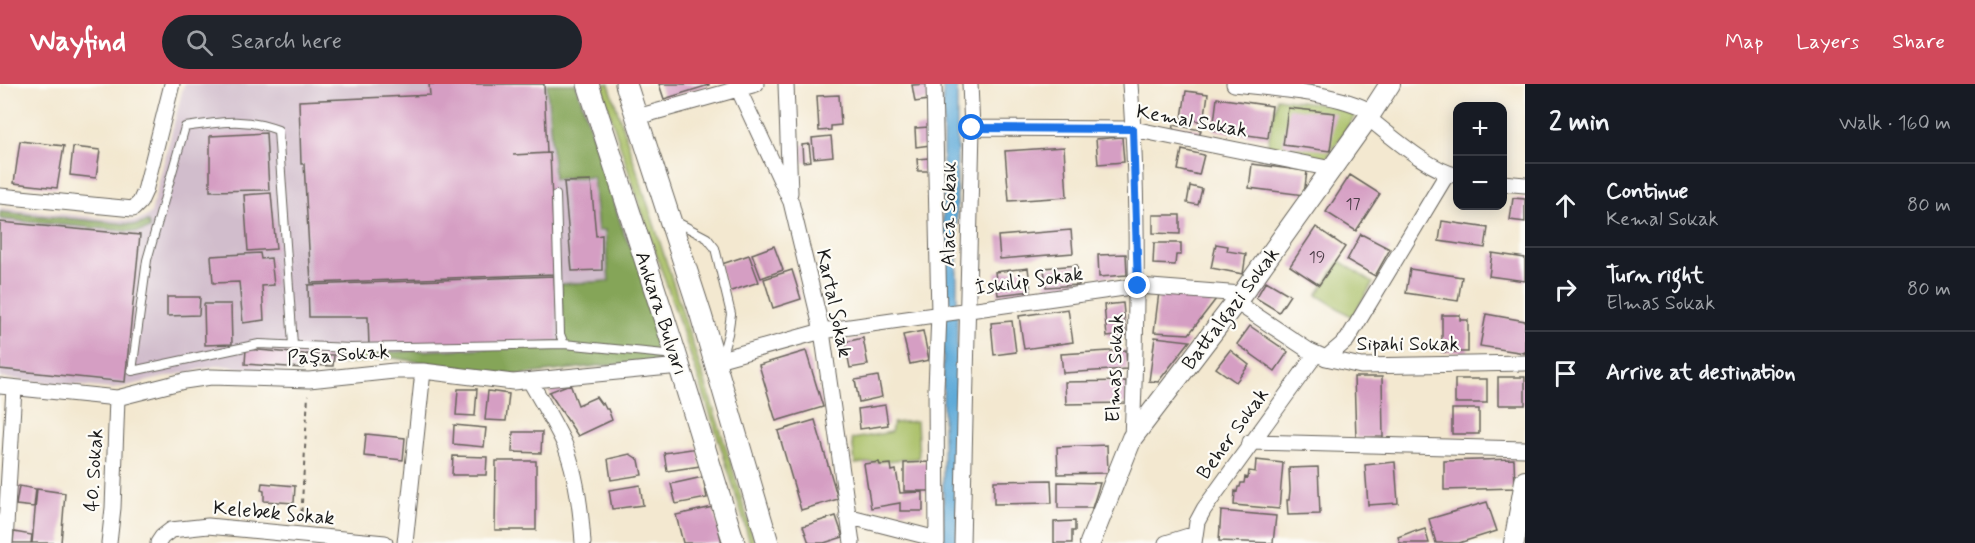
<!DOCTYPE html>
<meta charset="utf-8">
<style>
:root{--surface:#171b24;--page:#20242c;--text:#f1f3f6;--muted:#9ea1a6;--line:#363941;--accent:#d1495b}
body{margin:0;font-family:Mynerve,sans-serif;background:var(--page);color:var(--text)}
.controls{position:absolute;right:18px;top:18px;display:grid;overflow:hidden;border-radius:12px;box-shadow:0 3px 15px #0003}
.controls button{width:54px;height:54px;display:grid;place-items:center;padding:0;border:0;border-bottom:2px solid var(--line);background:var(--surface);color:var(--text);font:30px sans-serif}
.stop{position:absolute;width:18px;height:18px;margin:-14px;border:4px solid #1a73e8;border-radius:50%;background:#fff}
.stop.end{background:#1a73e8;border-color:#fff;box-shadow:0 2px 6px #0008}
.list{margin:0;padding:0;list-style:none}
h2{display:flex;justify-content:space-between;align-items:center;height:78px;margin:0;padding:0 24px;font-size:26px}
h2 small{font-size:20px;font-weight:400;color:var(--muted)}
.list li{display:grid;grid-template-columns:39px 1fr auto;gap:18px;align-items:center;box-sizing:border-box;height:84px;padding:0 24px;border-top:2px solid var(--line)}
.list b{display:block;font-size:22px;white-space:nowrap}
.list p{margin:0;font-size:20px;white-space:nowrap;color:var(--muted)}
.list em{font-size:20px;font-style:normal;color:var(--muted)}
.icon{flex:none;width:33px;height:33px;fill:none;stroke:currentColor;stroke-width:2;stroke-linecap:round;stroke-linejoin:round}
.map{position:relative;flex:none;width:1525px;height:459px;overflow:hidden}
header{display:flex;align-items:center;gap:36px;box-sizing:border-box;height:84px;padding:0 30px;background:var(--accent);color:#fff}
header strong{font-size:28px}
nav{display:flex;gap:33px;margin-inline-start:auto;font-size:21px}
.search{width:420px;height:54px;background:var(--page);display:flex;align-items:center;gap:15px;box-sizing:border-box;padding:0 21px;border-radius:33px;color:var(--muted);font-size:22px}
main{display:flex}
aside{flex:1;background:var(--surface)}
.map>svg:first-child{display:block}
.industrial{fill:#d1bdcc}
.green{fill:#a7be63;stroke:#626d40;stroke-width:1.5}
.forest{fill:#85a559;stroke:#50603a;stroke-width:1.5}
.water{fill:#61abd9;stroke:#3e647a;stroke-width:1.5}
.building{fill:#d59ec3}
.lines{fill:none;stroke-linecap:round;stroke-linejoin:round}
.service-casing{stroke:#67635b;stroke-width:10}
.minor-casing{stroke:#67635b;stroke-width:17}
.tertiary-casing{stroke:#67635b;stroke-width:22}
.secondary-casing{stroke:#67635b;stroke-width:23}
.path{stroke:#67635b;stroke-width:2;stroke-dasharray:4.5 4.5;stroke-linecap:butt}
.service{stroke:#fff;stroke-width:8}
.minor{stroke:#fff;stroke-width:15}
.tertiary{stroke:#fff;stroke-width:20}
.secondary{stroke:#fff;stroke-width:21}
.route{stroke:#1a73e8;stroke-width:8}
.labels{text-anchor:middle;stroke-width:4.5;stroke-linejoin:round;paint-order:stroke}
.number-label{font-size:16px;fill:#4a3c46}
.street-label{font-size:20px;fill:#1c1c1c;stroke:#fdfcf7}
</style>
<header>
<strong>Wayfind</strong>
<div class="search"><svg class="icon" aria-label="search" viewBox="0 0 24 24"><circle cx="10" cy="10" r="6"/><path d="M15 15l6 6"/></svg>Search here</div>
<nav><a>Map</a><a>Layers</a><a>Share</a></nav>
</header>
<main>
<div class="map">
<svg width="1525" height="459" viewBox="0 0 1525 459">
<rect width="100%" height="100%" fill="#fdfcf7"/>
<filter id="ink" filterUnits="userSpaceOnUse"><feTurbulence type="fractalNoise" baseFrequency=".0167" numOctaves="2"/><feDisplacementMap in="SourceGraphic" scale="12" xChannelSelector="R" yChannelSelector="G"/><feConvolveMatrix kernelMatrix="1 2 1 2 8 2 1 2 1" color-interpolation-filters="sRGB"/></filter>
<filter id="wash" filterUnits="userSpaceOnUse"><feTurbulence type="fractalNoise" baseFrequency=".008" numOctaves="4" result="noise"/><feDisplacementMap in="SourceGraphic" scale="24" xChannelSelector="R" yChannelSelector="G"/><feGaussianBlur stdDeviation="1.35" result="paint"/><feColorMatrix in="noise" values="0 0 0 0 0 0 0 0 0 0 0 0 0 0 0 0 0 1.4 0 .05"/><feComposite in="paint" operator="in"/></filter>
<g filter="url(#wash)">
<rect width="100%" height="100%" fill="#f3e8d0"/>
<!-- industrial -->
<path class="industrial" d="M184,0H579L658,229L666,277L498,292L393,274L339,281L317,287H265L219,281L113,305L0,294V124L134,137L143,135L151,129Z"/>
<!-- green -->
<path class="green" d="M601,0H609L730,376L755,459H750C706,304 647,154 601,0Z
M1277,14L1338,22L1357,29L1325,77L1267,64Z
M1340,177L1373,199L1352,233L1317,211Z
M917,337L919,374L855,380L852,355L891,348L893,339Z"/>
<!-- forest -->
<path class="forest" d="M547,0H576L624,150L645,192L658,236L664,277L597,282L520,291L500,290L393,274L343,280L342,270L563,261L561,200L609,197L605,146L598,147L593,93L554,95Z
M0,128L136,141L148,138L150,145L137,148L0,135Z"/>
<!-- water -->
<path class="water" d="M943,0H957V459H943Z"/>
<g id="blocks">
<!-- building -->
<path class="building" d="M429,0H544L547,69L513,71L550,69L555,190L311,199L304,80H301L299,17L430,11Z
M659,0H709V1L664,15Z
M927,0L928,16L915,18L912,1Z
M1186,7L1208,10L1204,38L1182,34Z
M839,11L841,41L831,42V46L819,47L817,12Z
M1217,14L1272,22L1268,54L1213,46Z
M1288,24L1335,29L1330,67L1283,61Z
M1174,41L1201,46L1199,53L1173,48Z
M929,43L930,61L916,63L915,44Z
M266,49L269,106L210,107V52Z
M831,52L833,72L814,74L812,54Z
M1122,53L1124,78L1098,80L1096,55Z
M20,57L64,62L57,104L14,99Z
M809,60L811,77L803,78L802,61Z
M73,63L100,66L96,94L70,91Z
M1064,63L1067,113L1009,117L1005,67Z
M1182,66L1204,71L1199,91L1178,86Z
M929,74L930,87H918L917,75Z
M1252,80L1307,87L1304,111L1249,104Z
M1350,91L1380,110L1356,147L1326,128Z
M591,97L596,152L602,151V186L572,187L564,98Z
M1190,102L1202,105L1198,121L1187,119Z
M271,109L276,165L248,167L244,111Z
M1513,114L1525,115V138L1510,136Z
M1153,131H1180V150L1153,149Z
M1442,137L1488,144L1485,164L1439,157Z
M0,138L140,151L125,298L0,285Z
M1316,143L1345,163L1319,201L1290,182Z
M1071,146L1073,169L1000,175L998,152Z
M1361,150L1390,165L1375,192L1347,176Z
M1154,159H1181V171H1176L1175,181L1153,180Z
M1216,160L1228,162L1227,167L1246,170L1243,190L1211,184Z
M774,162L783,186L761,194L752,170Z
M260,169L261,175L271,174L274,201L262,202L264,236L243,239L239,198L213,199L211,172Z
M1492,169L1525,174V197L1489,192Z
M1126,170L1127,191L1099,193L1098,171Z
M749,171L759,198L728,208L719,181Z
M1077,181L1079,201L1046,203L1044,184Z
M1028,184L1031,207L998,211L995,188Z
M1410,185L1462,193L1458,217L1406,209Z
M792,186L801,215L773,224L764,195Z
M554,192L557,256L369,262L368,233H309L308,201Z
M1266,197L1290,211L1279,228L1256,214Z
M1159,208L1216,215L1189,250L1154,248Z
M167,213H200L199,231L167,232Z
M1123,219L1126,251L1107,253L1104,221Z
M204,220H231L232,260L205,261Z
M1068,225L1073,258L1024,265L1019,232Z
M1486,230L1525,237V269L1480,262Z
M1442,231H1460V236H1468V268H1442Z
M1012,237L1016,268L994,271L991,239Z
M1250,242L1288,268L1275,287L1237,260Z
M923,247L929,276L910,280L903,251Z
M1155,253L1190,257L1158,298L1149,297Z
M863,254L868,281L850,284L845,258Z
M246,265L304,270L303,284L245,280Z
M1126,266L1127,285L1063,289L1061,270Z
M1230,266L1249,281L1236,298L1216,284Z
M806,267L823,323L776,337L759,281Z
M306,270L334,271L333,282L305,281Z
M878,292L882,313L859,318L855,296Z
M1354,293H1382L1383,353L1356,354Z
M1498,293H1525V321H1498Z
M1455,295H1487V319H1455Z
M1126,297L1127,319L1066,320L1065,298Z
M570,300L578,321L596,313L601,320L603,319L606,325H608L612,336L578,352L549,308Z
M458,305H477L475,332L456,331Z
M488,307L509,310L506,337L485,336Z
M885,321L888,341L860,345L858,325Z
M1452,325H1479V350H1452Z
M815,336L838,415L801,426L778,347Z
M454,341L486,344L484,363L453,360Z
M513,348H542L541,369L512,368Z
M366,350L405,354L403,376L364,372Z
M1107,361L1108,389L1058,390L1057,363Z
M698,364L700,382L667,387L664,369Z
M630,370L639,376L642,391L611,396L608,375Z
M453,372L487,373L486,391H452Z
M1514,375L1515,404L1444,406V377Z
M1256,376L1283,379L1279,425L1234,421L1235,407L1237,408L1238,403H1240L1241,399H1244L1245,393L1248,394L1249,387L1255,388Z
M496,377H536V446H495Z
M879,378L880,381L891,380L892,387L896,386L900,409L923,408V427H900V419L871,424L864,380Z
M930,378L931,407H904V379Z
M1395,378L1398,419L1368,421L1365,381Z
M1318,383L1320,430L1288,431L1287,416H1289L1290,406L1289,384Z
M703,393L707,414L676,420L671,400Z
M1051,396L1052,419L994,420V397Z
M1058,398L1100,399L1092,424H1058Z
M262,399L295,402L294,419L264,417V407L261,406Z
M640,401L643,421L612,425L609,406Z
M19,402L36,405L34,423L16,421Z
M37,405L65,409L61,459H32Z
M1487,418L1497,447L1459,459H1436L1429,435Z
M713,423L722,459H683L676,431Z
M1221,427L1276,432L1273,459L1219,457Z
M836,432L843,453L824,459H809L803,442Z
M1075,437V447H1072V459H1054V438Z
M1425,445L1429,459H1400L1398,453L1416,446V448Z
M14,448L32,451L31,459H13Z"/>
</g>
</g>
<g filter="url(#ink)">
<use href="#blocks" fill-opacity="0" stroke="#67635b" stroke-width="1.5"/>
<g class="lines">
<!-- service casing -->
<g class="service-casing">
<path id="service" d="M556,111L560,250L564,260
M675,137L707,154L715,164L731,230L728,250L721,275
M293,261L278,46C243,33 221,38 185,43L147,176L132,287L259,260L350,264L564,260L675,271"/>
</g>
<!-- minor casing -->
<g class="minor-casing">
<path id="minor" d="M736,0L791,118L822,247L852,459
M786,0L790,109
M934,0L939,230L936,305L937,459
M1130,0C1139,118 1137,236 1132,354
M1234,0C1275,5 1336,8 1372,28
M637,33L756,0
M1368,34C1393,53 1427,85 1458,92
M972,44L1133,45L1332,85
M1502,99L1525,101
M0,112L133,125L140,118L145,107L172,0
M1236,218L1308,266L1326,274L1361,282L1525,279
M1326,274L1347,256L1447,90
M721,275L822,247L1138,202L1242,210
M530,297C542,318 554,338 564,359C577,390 581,426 583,459
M0,302L117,314L184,297L211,293L309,296L394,287H423L513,298L680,282
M1250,358L1525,365
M847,432L937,455
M5,459L14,304
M109,459L113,424L117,314
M158,459L162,453L171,446L208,442L385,459
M405,459L423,287
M962,459L972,44L970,0
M1166,459L1195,450
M1194,459L1197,438L1204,425L1316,270"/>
</g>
<!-- tertiary casing -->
<g class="tertiary-casing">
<path id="tertiary" d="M1090,459L1132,354L1242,210L1368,34L1390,0
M1514,459L1525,397"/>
</g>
<!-- secondary casing -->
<g class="secondary-casing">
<path id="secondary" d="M588,0L676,271L734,459
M626,0L701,231L768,459"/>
</g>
<!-- path -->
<path class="path" d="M301,437L308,311"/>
<!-- service -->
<use href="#service" class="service"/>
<!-- minor -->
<use href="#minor" class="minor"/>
<!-- tertiary -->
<use href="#tertiary" class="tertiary"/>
<!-- secondary -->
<use href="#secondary" class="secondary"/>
</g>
</g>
<g class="lines" filter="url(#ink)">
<!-- route -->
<path class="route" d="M972,44L1133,45L1138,202"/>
</g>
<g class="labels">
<!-- number labels -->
<g class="number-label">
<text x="1353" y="125">17</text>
<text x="1317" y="178">19</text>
</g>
<!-- street labels -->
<g class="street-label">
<text transform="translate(1192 36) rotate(10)" y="7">Kemal Sokak</text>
<text transform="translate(948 130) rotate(-89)" y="7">Alaca Sokak</text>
<text transform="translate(1029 196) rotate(-8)" y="7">İskilip Sokak</text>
<text transform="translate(835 219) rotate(78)" y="7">Kartal Sokak</text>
<text transform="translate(1230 224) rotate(-53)" y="7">Battalgazi Sokak</text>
<text transform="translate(662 229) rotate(72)" y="7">Ankara Bulvarı</text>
<text x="1408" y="266">Sipahi Sokak</text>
<text transform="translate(338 270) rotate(-4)" y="7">Paşa Sokak</text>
<text transform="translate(1114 284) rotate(-88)" y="7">Elmas Sokak</text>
<text transform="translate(1232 349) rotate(-54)" y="7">Beher Sokak</text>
<text transform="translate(93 386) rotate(-87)" y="7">40. Sokak</text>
<text transform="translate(274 428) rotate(5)" y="7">Kelebek Sokak</text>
</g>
</g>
</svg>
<div class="controls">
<button>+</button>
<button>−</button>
</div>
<div class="stop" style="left:972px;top:44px"></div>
<div class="stop end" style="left:1138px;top:202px"></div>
</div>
<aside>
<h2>2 min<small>Walk · 160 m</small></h2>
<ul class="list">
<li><svg class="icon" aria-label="ahead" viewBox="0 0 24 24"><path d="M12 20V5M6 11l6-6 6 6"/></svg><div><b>Continue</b><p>Kemal Sokak</p></div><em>80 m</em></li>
<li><svg class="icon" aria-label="right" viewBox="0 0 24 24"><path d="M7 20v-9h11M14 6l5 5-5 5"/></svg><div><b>Turn right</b><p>Elmas Sokak</p></div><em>80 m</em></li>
<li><svg class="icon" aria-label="arrive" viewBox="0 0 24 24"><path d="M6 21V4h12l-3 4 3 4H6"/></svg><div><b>Arrive at destination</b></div></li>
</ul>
</aside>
</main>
